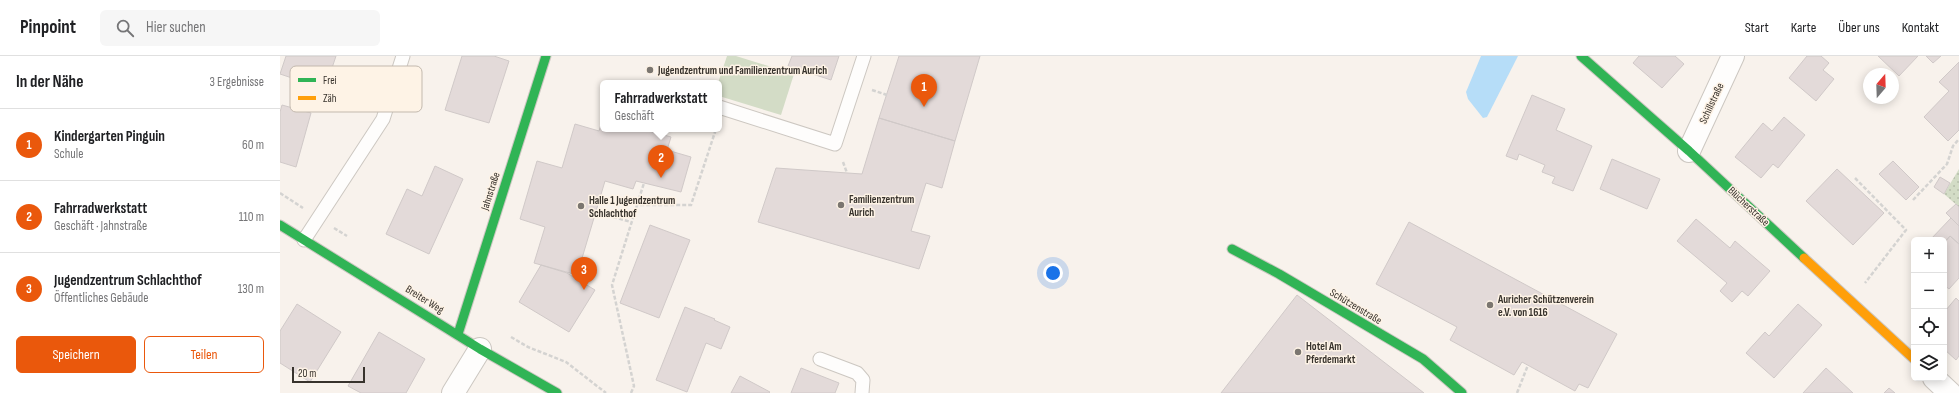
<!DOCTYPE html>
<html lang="de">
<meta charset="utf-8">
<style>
:root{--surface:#fff;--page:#f6f6f6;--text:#202124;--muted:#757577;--line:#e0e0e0;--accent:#ea580c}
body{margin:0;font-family:"Sofia Sans Condensed",sans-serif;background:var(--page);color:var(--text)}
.controls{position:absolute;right:12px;bottom:12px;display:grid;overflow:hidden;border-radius:6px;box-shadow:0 2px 10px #0003}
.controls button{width:36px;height:36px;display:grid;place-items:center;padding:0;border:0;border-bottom:1px solid var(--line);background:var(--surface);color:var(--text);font:20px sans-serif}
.compass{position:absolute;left:1583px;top:12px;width:36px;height:36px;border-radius:50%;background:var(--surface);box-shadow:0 2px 10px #0003;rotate:19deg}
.scale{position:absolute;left:12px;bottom:10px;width:73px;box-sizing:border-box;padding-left:4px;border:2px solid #38332d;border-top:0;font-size:11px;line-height:14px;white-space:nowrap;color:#38332d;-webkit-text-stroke:3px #fef3e6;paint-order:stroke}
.you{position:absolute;left:773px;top:217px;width:14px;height:14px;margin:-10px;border:3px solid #fff;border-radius:50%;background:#1a73e8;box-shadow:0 0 0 6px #1a73e833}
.badge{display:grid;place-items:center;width:26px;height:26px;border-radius:50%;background:var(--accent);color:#fff;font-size:13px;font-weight:700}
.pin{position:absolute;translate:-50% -33px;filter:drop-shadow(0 1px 2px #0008)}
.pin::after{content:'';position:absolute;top:21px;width:14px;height:12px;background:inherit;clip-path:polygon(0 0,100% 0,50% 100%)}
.popup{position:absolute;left:320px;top:24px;width:122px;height:52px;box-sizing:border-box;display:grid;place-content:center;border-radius:6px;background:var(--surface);filter:drop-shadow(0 1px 3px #0005);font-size:13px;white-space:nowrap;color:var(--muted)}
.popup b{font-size:15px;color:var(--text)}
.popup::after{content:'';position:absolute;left:50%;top:100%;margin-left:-8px;border:8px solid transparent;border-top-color:var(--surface)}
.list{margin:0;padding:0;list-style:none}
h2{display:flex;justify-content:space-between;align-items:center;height:52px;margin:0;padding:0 16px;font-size:17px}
h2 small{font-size:13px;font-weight:400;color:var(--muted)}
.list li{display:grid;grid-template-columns:26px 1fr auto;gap:12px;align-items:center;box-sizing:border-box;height:72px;padding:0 16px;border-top:1px solid var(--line)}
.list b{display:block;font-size:15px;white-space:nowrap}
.list p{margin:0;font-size:13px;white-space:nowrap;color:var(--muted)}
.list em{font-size:13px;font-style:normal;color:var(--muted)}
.actions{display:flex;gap:8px;padding:12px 16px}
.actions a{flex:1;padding:9px 0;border:1px solid var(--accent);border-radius:6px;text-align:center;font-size:14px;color:var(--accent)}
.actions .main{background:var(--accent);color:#fff}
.icon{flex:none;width:22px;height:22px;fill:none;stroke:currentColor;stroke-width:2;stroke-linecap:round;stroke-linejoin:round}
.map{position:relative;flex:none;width:1679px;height:337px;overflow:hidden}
header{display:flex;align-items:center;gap:24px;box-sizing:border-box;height:56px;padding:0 20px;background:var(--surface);border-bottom:1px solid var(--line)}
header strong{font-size:19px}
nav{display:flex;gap:22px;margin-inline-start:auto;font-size:14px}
.search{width:280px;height:36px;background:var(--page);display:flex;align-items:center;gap:10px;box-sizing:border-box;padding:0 14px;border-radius:6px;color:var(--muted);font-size:15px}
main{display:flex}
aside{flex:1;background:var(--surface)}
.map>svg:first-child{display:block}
.grass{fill:url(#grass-dots)}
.park{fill:#d3dcc6}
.water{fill:#b6ddf8}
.building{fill:#e3dad9;stroke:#d0c9c8}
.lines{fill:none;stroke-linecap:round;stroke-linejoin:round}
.lane-casing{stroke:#ccc7c1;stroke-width:15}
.street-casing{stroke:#ccc7c1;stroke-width:24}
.fast-casing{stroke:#ccc7c1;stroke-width:11}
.slow-casing{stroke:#ccc7c1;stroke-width:11}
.path{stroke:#d4d3d1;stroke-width:2.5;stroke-dasharray:4 2;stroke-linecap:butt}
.lane{stroke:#fefdfc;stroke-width:13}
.street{stroke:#fefdfc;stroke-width:22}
.fast{stroke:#30b455;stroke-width:9}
.slow{stroke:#ff9f0a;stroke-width:9}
.poi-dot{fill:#7b7670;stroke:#fef3e6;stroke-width:1.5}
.labels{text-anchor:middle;stroke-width:3;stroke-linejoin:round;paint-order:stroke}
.poi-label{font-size:11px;font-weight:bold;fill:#38332d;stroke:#fef3e6;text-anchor:start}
.street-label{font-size:11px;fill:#38332d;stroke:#fef3e6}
.key{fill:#fef3e6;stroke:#c3b9ae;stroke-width:1}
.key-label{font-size:11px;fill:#38332d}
</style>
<header>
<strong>Pinpoint</strong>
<div class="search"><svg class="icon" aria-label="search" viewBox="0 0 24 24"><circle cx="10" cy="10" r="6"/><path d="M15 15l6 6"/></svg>Hier suchen</div>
<nav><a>Start</a><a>Karte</a><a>Über uns</a><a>Kontakt</a></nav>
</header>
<main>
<aside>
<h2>In der Nähe<small>3 Ergebnisse</small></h2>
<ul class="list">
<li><span class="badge">1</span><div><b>Kindergarten Pinguin</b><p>Schule</p></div><em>60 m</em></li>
<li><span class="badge">2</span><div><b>Fahrradwerkstatt</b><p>Geschäft · Jahnstraße</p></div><em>110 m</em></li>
<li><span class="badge">3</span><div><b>Jugendzentrum Schlachthof</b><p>Öffentliches Gebäude</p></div><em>130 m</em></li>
</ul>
<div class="actions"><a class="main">Speichern</a><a>Teilen</a></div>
</aside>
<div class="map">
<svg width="1679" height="337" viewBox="0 0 1679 337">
<defs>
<pattern id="grass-dots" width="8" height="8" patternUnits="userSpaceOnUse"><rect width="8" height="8" fill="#d3dcc6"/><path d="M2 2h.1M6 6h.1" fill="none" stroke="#b6bdaa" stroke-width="1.8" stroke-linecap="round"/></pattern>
</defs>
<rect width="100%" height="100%" fill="#f8f2ec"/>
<!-- grass -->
<path class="grass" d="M1679,113V151L1664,138Z"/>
<!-- park -->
<path class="park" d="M447,0H456L514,18L501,59L439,40L438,27Z"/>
<!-- water -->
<path class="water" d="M1201,0H1238L1207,61L1203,62L1188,43L1186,36Z"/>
<!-- building -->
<path class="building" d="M6,0H56L45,33L0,18Z
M182,0H214L229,5L209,67L165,54Z
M512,0H559L551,24L508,10Z
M619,0H700L675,85L599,62Z
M1359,0H1395L1404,8L1382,32L1353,7Z
M1527,0H1541L1549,7L1543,14L1554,23L1536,45L1509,22Z
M1598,0H1638L1619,20Z
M1646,0H1661L1653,7Z
M1679,6V74L1668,85L1644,61L1669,35L1659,26Z
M1252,39L1285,53L1276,74L1312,90L1293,135L1272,127L1275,121L1262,116L1265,109L1239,98L1237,104L1226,100Z
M2,49L31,57L16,111L0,106V56Z
M1504,61L1525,79L1498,112L1493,108L1481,122L1455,101L1483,67L1492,75Z
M323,62V73H362L391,81L387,94L411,101L401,136L356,125L353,133L325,125L297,219L254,207L265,171L240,163L257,105L282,112L295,68L319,75Z
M599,62L675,85L662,132L646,127L631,175L650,180L639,213L478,166L496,112L582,118Z
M1332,103L1380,123L1367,153L1320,133Z
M1613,105L1639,131L1626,144L1599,118Z
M155,110L183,123L149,198L106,178L127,133L142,140Z
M1557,113L1604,157L1573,189L1526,145Z
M1660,121L1670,127L1664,138L1654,131Z
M1676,148L1679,151V170L1666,157Z
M1671,162L1679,170V188L1670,180L1664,187V184H1650Z
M1416,163L1450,192L1455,185L1490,215L1468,240L1462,235L1452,246L1440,235L1447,227L1397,185Z
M1129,166L1337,278L1308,332L1299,328L1295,335L1242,306L1234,319L1170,284L1177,271L1096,228Z
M370,169L410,184L379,262L340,247Z
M1670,180L1679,188V222L1669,233L1664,229V187Z
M261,209L287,217L315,234L289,276L239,246Z
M1017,239L1144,337H941Z
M1676,242L1679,245V300L1676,304L1664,293V252L1666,254Z
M17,248L61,276L30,326L0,307V275Z
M1518,248L1542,269L1494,322L1466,297L1485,276L1489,280Z
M405,251L435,263L434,264L450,271L441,293L426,287L407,336L376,324Z
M99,276L145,303L126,337H81L68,330Z
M521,312L559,327L555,337H511Z
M1546,312L1573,337H1523Z
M460,320L490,336L489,337H451Z
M1609,332L1615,337H1604Z"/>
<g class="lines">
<!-- lane casing -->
<g class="lane-casing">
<path id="lane" d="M439,51L555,88L584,0
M24,184L103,63L123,0
M540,303L577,317L583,324L582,337"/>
</g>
<!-- street casing -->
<g class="street-casing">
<path id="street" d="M1409,95L1453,0
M1654,322L1670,337
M173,337L200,293"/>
</g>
<!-- fast casing -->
<g class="fast-casing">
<path id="fast" d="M1301,0L1409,95L1524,202
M0,169L200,293L277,337
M952,193L999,218L1143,303L1182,337
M178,278L266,0"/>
</g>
<!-- slow casing -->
<g class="slow-casing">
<path id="slow" d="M1524,202L1634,303"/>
</g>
<!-- path -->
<path class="path" d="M592,34L607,39
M563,106L567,117
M1575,122L1626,174L1585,227
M0,137L23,152
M1633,144L1667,108L1673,90L1679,83
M357,149L364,127
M316,156L351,166
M54,172L67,180
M231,281L248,291L286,306L326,337
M351,337L354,330L332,229L357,149H411L436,73
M1237,337L1248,309"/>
<!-- lane -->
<use href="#lane" class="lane"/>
<!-- street -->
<use href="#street" class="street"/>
<!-- fast -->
<use href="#fast" class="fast"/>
<!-- slow -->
<use href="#slow" class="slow"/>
</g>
<!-- markers -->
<g class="poi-dot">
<circle cx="370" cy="14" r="4"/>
<circle cx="561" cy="149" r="4"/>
<circle cx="301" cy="150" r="4"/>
<circle cx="1210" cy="249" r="4"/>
<circle cx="1018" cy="296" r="4"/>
</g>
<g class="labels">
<!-- poi labels -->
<g class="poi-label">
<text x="378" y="18">Jugendzentrum und Familienzentrum Aurich</text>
<text x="569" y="147">Familienzentrum<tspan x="569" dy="13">Aurich</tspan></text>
<text x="309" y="148">Halle 1 Jugendzentrum<tspan x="309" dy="13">Schlachthof</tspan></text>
<text x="1218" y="247">Auricher Schützenverein<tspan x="1218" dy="13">e.V. von 1616</tspan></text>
<text x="1026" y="294">Hotel Am<tspan x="1026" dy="13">Pferdemarkt</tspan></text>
</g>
<!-- street labels -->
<g class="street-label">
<text transform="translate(1431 47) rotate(-65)" y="4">Schillstraße</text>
<text transform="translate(210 135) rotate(-72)" y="4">Jahnstraße</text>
<text transform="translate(1469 150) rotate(43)" y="4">Blücherstraße</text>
<text transform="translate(145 243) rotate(32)" y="4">Breiter Weg</text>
<text transform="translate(1076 250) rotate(31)" y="4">Schützenstraße</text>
</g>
</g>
<!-- legend -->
<rect x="10" y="10" width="132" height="46" rx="6" class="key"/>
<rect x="18" y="22" width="18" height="4" fill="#30b455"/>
<rect x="18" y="40" width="18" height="4" fill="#ff9f0a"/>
<g class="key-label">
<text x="43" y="28">Frei</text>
<text x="43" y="46">Zäh</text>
</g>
</svg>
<div class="controls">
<button>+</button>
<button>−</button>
<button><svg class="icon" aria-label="locate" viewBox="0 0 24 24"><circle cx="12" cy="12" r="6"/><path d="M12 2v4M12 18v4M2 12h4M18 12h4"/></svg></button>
<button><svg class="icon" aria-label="layers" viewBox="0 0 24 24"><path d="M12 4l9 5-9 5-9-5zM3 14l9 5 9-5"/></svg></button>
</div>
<svg class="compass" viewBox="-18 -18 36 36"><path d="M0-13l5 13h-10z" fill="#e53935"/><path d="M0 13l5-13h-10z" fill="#757577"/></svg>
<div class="scale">20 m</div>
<div class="you"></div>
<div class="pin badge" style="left:644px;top:51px">1</div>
<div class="pin badge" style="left:381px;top:122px">2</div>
<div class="popup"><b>Fahrradwerkstatt</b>Geschäft</div>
<div class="pin badge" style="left:304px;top:234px">3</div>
</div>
</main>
